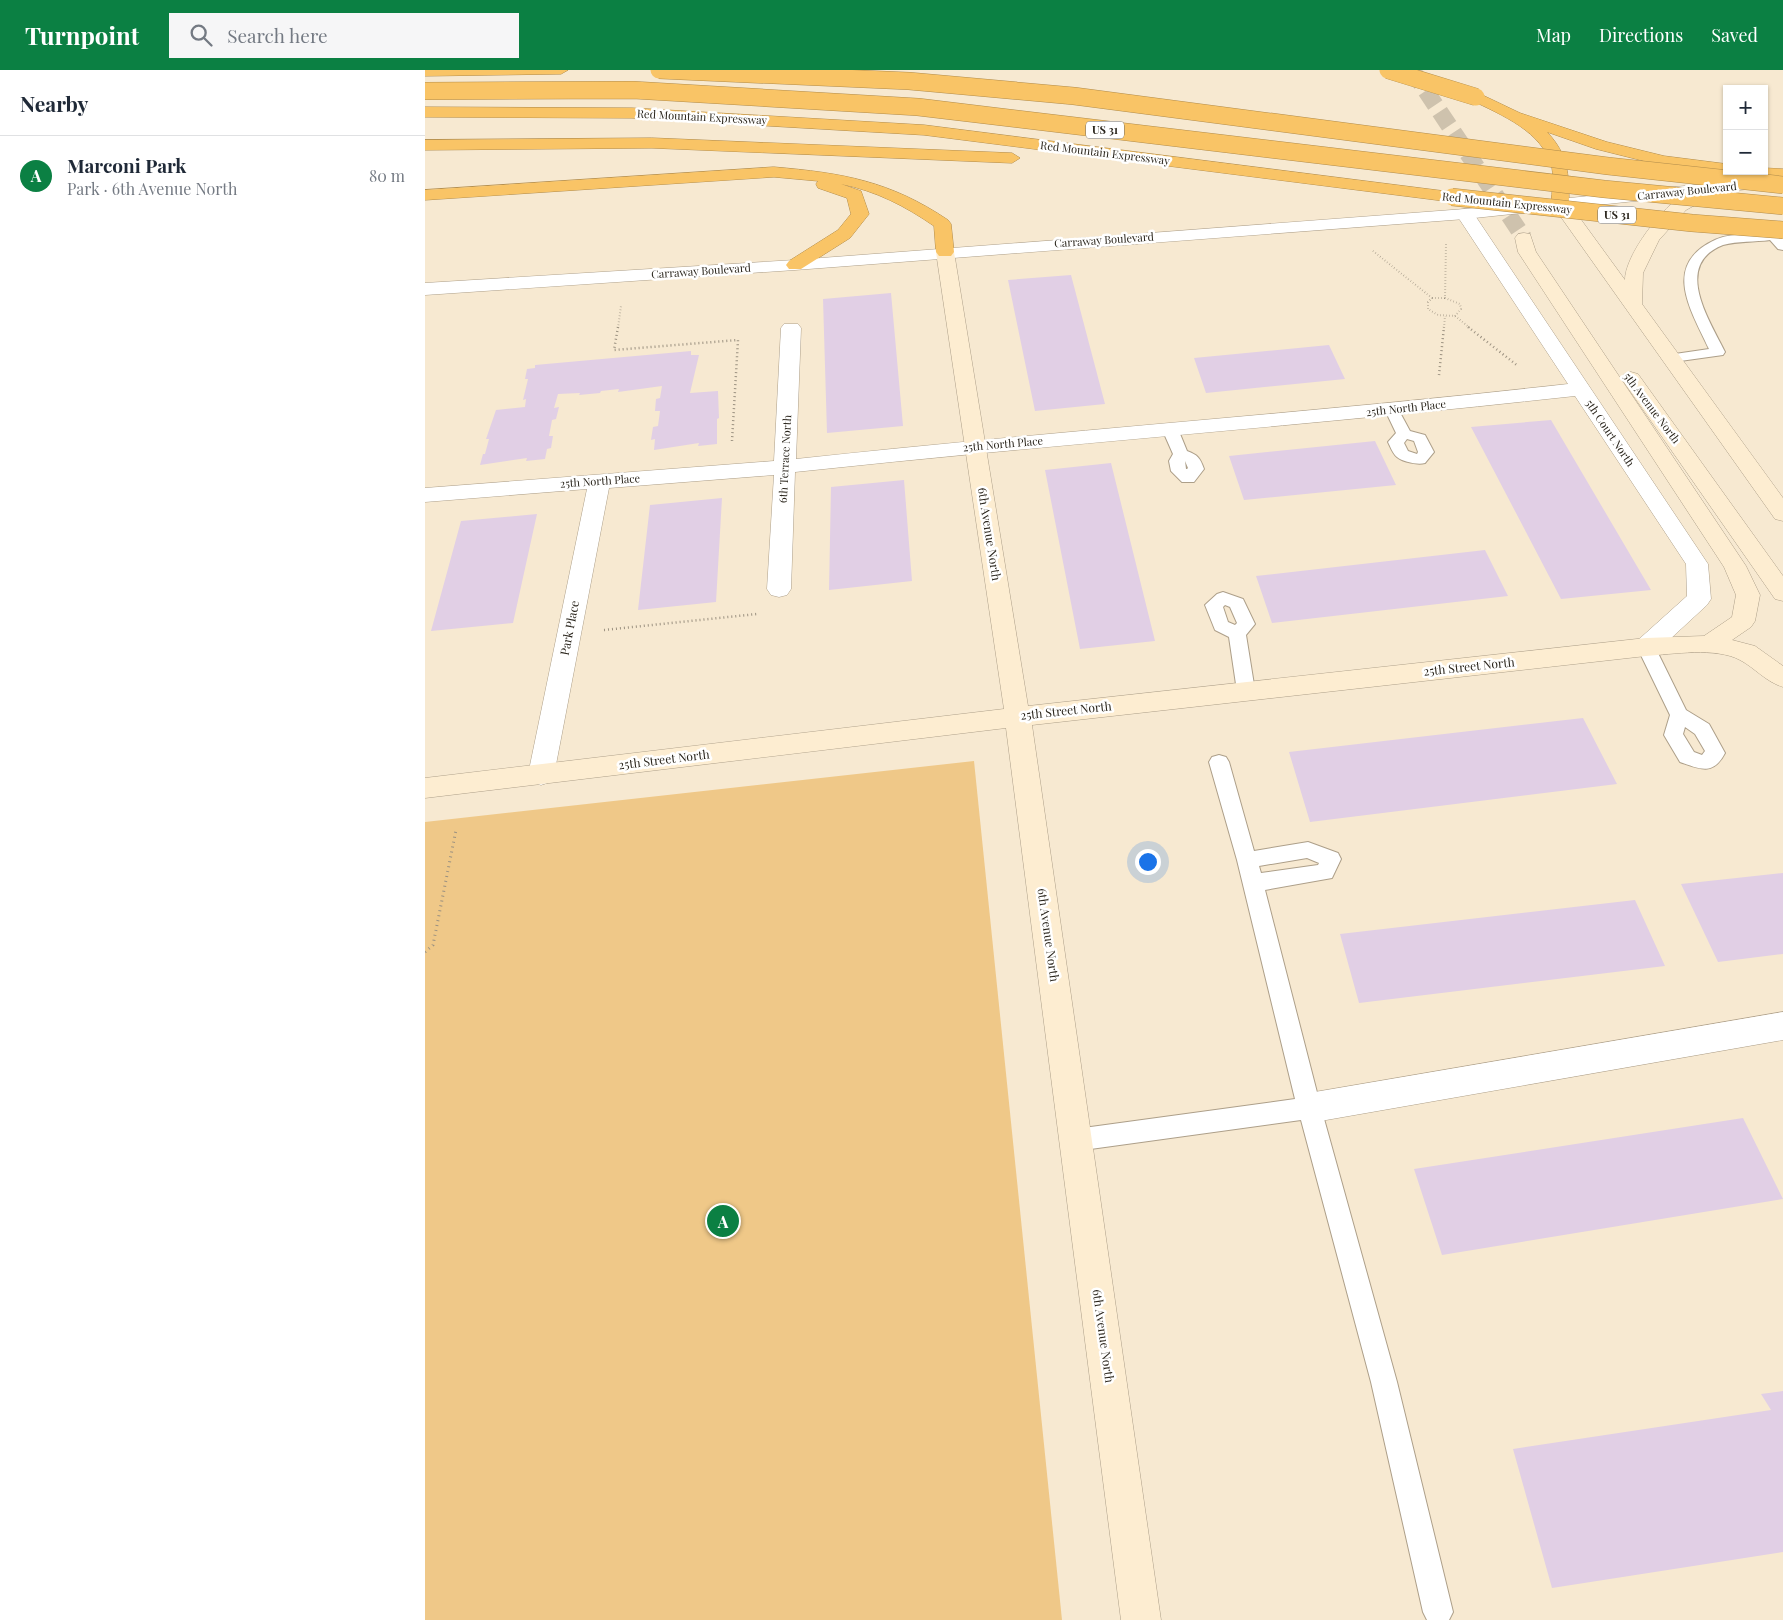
<!DOCTYPE html>
<meta charset="utf-8">
<style>
:root{--surface:#fff;--page:#f6f6f7;--text:#1f2937;--muted:#747a83;--line:#e0e1e3;--accent:#0b8043}
body{margin:0;font-family:"Playfair Display",serif;background:var(--page);color:var(--text)}
.controls{position:absolute;right:15px;top:15px;display:grid;overflow:hidden;border-radius:0px;box-shadow:0 1px 4px #0004}
.controls button{width:45px;height:45px;display:grid;place-items:center;padding:0;border:0;border-bottom:1px solid var(--line);background:var(--surface);color:var(--text);font:25px sans-serif}
.you{position:absolute;left:722px;top:791px;width:18px;height:18px;margin:-12px;border:4px solid #fff;border-radius:50%;background:#1a73e8;box-shadow:0 0 0 8px #1a73e833}
.badge{display:grid;place-items:center;width:32px;height:32px;border-radius:50%;background:var(--accent);color:#fff;font-size:16px;font-weight:700}
.pin{position:absolute;translate:-50% -50%;border:2px solid #fff;box-shadow:0 1px 5px #0006}
.list{margin:0;padding:0;list-style:none}
h2{display:flex;justify-content:space-between;align-items:center;height:65px;margin:0;padding:0 20px;font-size:21px}
h2 small{font-size:16px;font-weight:400;color:var(--muted)}
.list li{display:grid;grid-template-columns:32px 1fr auto;gap:15px;align-items:center;box-sizing:border-box;height:80px;padding:0 20px;border-top:1px solid var(--line)}
.list b{display:block;font-size:19px;white-space:nowrap}
.list p{margin:0;font-size:16px;white-space:nowrap;color:var(--muted)}
.list em{font-size:16px;font-style:normal;color:var(--muted)}
.icon{flex:none;width:28px;height:28px;fill:none;stroke:currentColor;stroke-width:2;stroke-linecap:round;stroke-linejoin:round}
.map{position:relative;flex:none;width:1358px;height:1550px;overflow:hidden}
header{display:flex;align-items:center;gap:30px;box-sizing:border-box;height:70px;padding:0 25px;background:var(--accent);color:#fff}
header strong{font-size:24px}
nav{display:flex;gap:28px;margin-inline-start:auto;font-size:18px}
.search{width:350px;height:45px;background:var(--page);display:flex;align-items:center;gap:12px;box-sizing:border-box;padding:0 18px;border-radius:0px;color:var(--muted);font-size:19px}
main{display:flex}
aside{flex:1;background:var(--surface)}
.map>svg:first-child{display:block}
.green{fill:#efc888}
.building{fill:#e1cfe5}
.lines{fill:none;stroke-linecap:round;stroke-linejoin:round}
.secondary-tunnel{stroke:#cec2ad;stroke-width:17;stroke-dasharray:17 8;stroke-linecap:butt}
.service-casing{stroke:#ad9f89;stroke-width:2}
.minor-casing{stroke:#ad9f89;stroke-width:1}
.tertiary-casing{stroke:#ad9f89;stroke-width:1}
.secondary-casing{stroke:#ad9f89;stroke-width:1}
.motorway-casing{stroke:#b18c4c;stroke-width:1}
.path-far2{stroke:#9b9180;stroke-width:2;stroke-dasharray:0.5 2.5;stroke-linecap:butt}
.path-far1{stroke:#9b9180;stroke-width:2.5;stroke-dasharray:1 3;stroke-linecap:butt}
.path{stroke:#9b9180;stroke-width:3;stroke-dasharray:1 4;stroke-linecap:butt}
.service{fill:#fff;fill-rule:evenodd}
.minor{fill:#fff;fill-rule:evenodd}
.tertiary{fill:#fff;fill-rule:evenodd}
.secondary{fill:#fdedd1;fill-rule:evenodd}
.motorway{fill:#f9c466;fill-rule:evenodd}
.motorway-bridge-casing{stroke:#b18c4c;stroke-width:18;stroke-linecap:butt}
.motorway-bridge{stroke:#f9c466;stroke-width:17}
.labels{text-anchor:middle;stroke-width:5;stroke-linejoin:round;paint-order:stroke}
.far-street-label{font-size:11px;fill:#2a251c;stroke:#fff}
.shield{fill:#fff;stroke:#6a6660;stroke-width:1}
.shield-label{font-size:11px;font-weight:bold;fill:#2a251c}
.street-label{font-size:12px;fill:#2a251c;stroke:#fff}
</style>
<header>
<strong>Turnpoint</strong>
<div class="search"><svg class="icon" aria-label="search" viewBox="0 0 24 24"><circle cx="10" cy="10" r="6"/><path d="M15 15l6 6"/></svg>Search here</div>
<nav><a>Map</a><a>Directions</a><a>Saved</a></nav>
</header>
<main>
<aside>
<h2>Nearby<small></small></h2>
<ul class="list">
<li><span class="badge">A</span><div><b>Marconi Park</b><p>Park · 6th Avenue North</p></div><em>80 m</em></li>
</ul>
</aside>
<div class="map">
<svg width="1358" height="1550" viewBox="0 0 1358 1550">
<rect width="100%" height="100%" fill="#f7e9d1"/>
<!-- green -->
<path class="green" d="M549,691L637,1550H0V752Z"/>
<!-- building -->
<path class="building" d="M646,205L680,334L610,341L583,210Z
M466,223L478,356L402,363L398,229Z
M904,275L920,309L781,323L769,288Z
M266,281V285H274L265,323L293,321L294,348L292,349V374L273,376L274,373L229,380L230,369L226,370L228,357L233,356L235,341H230L231,329L235,328L237,316L193,322L194,319L176,321L175,323L154,325L155,323L133,324L129,338L134,337L131,349L127,350L124,366H128L126,378L122,379L120,389L101,391L102,388L55,395L58,384H60L64,369H61L71,340L100,337L101,329L98,330L103,309H100L102,299L110,298V295Z
M1126,350L1226,520L1136,529L1046,357Z
M950,371L971,415L819,430L804,386Z
M686,393L730,571L655,579L620,400Z
M479,410L487,511L404,520L406,417Z
M297,428L291,532L213,540L225,435Z
M112,444L88,553L6,561L36,451Z
M1060,480L1083,526L847,553L831,506Z
M1158,648L1192,714L885,752L864,682Z
M1358,803V884L1293,892L1256,814Z
M1210,830L1240,896L934,933L915,864Z
M1318,1048L1358,1129L1017,1185L989,1099Z
M1358,1321V1482L1127,1518L1088,1379L1346,1340L1336,1324Z"/>
<g class="lines">
<!-- secondary-tunnel -->
<path class="secondary-tunnel" d="M987,0L1099,168"/>
<!-- service casing -->
<g class="service-casing">
<path id="service" d="M1348,162L1358,169V180L1353,179L1345,170C1331,172 1312,171 1298,175C1247,195 1285,251 1300,282L1298,285L1248,292L1243,291L1241,288L1243,285L1284,279C1266,240 1236,195 1290,170C1303,163 1333,164 1348,162Z
M967,336L972,337L985,361L1000,365L1009,382L1000,393C993,395 978,392 972,387C968,384 965,376 963,372L971,363L960,340ZM982,369L989,371L993,382L992,384L983,381L979,373Z
M745,354L753,359L762,381C773,385 775,388 779,399L769,412H757L746,401L744,391L748,384L737,359ZM760,391L763,398L762,399H761Z
M798,522L818,529L830,554L821,565L830,621L827,626L821,628L815,626L812,621L804,567L790,560L780,535L792,524ZM800,535L805,537L812,553L810,555L803,552L798,537Z
M1221,571L1227,573L1230,577L1261,640L1284,654L1300,683C1288,706 1275,699 1255,692L1239,665L1245,645L1212,577L1215,573ZM1260,657L1270,664L1280,681L1277,685L1269,682L1258,664Z
M794,685L801,687L804,692L829,781L883,772L913,783L916,789L907,808L840,820L896,1038L972,1312L1028,1542L1024,1550H1002L998,1542L946,1312L876,1050L651,1081L643,1078L639,1070L643,1062L651,1059L870,1029L812,790L784,692L787,687ZM882,788L894,793L893,795L836,803L834,796Z"/>
</g>
<!-- minor casing -->
<g class="minor-casing">
<path id="minor" d="M1040,139L1046,140L1049,144L1283,494L1286,529L1282,535L1230,583L1221,586L1212,583L1209,577L1212,571L1262,526L1261,494L1150,326C890,355 630,374 370,402L366,519L362,525L354,527L346,525L342,519L349,405L184,418L129,705L125,712L116,715L107,712L103,705L162,419L0,432V418L349,391L356,258L359,254H373L376,258L371,389C628,361 886,343 1143,314L1031,144L1034,140Z
M1358,942V970L884,1053L873,1049L868,1038L873,1027L884,1023Z"/>
</g>
<!-- tertiary casing -->
<g class="tertiary-casing">
<path id="tertiary" d="M1337,108L1343,109L1345,113L1343,117L1040,149L370,200L0,225V213L370,190L1040,139Z"/>
</g>
<!-- secondary casing -->
<g class="secondary-casing">
<path id="secondary" d="M1288,113L1294,114L1296,118L1294,122L1261,140L1234,170L1218,203L1217,234L1358,428V451L1350,449L1126,133L1129,129H1141L1200,210C1200,187 1231,146 1249,132C1260,125 1276,116 1288,113Z
M1099,163L1105,164L1111,182L1321,496L1335,525L1330,551L1326,557L1307,570L1330,576L1358,596V617C1341,612 1330,598 1315,590C1291,577 1248,584 1221,586L607,655L736,1550H696L581,658L0,728V708L579,639L511,182L514,178H526L529,182L603,636L1221,568L1279,566L1307,547L1311,525L1299,497L1093,182L1090,168L1093,164Z
M1206,302L1213,304L1358,506V531L1350,529L1196,308L1199,304Z"/>
</g>
<!-- motorway casing -->
<g class="motorway-casing">
<path id="motorway" d="M0,0H143L136,4L0,6Z
M1051,22L1095,43L1182,72L1239,86L1302,94V101H1309L1302,104L1239,96L1171,79L1122,62C1143,84 1144,104 1144,133L1141,137H1129L1126,133C1127,122 1129,109 1127,98C1118,61 1076,45 1046,30L1043,27Z
M0,37L207,38L499,55L1027,122L1033,123L1035,127L1033,131L1027,132L499,65L207,48L0,47Z
M227,68L587,83L595,88L587,93L227,78L0,80V70Z
M349,97C418,103 465,111 523,150L526,154L529,182L526,186H514L511,182L509,156C480,136 451,121 416,114L436,121L444,144L425,168L376,199H364L361,195L364,191L413,160L426,144L422,128L393,118L391,114L393,111L349,107L0,130V120Z
M1339,98L1358,99V109L1320,106L1312,101H1339Z"/>
</g>
<!-- path-far2 -->
<path class="path-far2" d="M1021,174L1020,228L1035,234L1036,239L1030,246
M948,181L1007,228L1003,232V239L1013,245L1030,246L1045,258
M1007,228H1020
M193,258L196,236
M1019,258L1020,246"/>
<!-- path-far1 -->
<path class="path-far1" d="M193,257L189,280L313,270L307,371
M1043,257L1093,296
M1014,305L1019,257
M179,560L332,544"/>
<!-- path -->
<path class="path" d="M0,882L8,875L31,760"/>
<!-- service -->
<use href="#service" class="service"/>
<!-- minor -->
<use href="#minor" class="minor"/>
<!-- tertiary -->
<use href="#tertiary" class="tertiary"/>
<!-- secondary -->
<use href="#secondary" class="secondary"/>
<!-- motorway -->
<use href="#motorway" class="motorway"/>
<!-- motorway-bridge casing -->
<g class="motorway-bridge-casing">
<path id="motorway-bridge" d="M234,0L484,11L649,26L1183,96L1358,115
M963,0L1051,27
M0,21L208,20L493,37L1179,119L1358,136
M1027,127L1267,153L1358,160"/>
</g>
<!-- motorway-bridge -->
<use href="#motorway-bridge" class="motorway-bridge"/>
</g>
<g class="labels">
<!-- far-street labels -->
<g class="far-street-label">
<text transform="translate(277 47) rotate(3)" y="4">Red Mountain Expressway</text>
<text transform="translate(680 83) rotate(7)" y="4">Red Mountain Expressway</text>
<text transform="translate(1262 121) rotate(-6)" y="4">Carraway Boulevard</text>
<text transform="translate(1082 133) rotate(6)" y="4">Red Mountain Expressway</text>
<text transform="translate(679 170) rotate(-4)" y="4">Carraway Boulevard</text>
<text transform="translate(276 201) rotate(-4)" y="4">Carraway Boulevard</text>
<text transform="translate(981 338) rotate(-6)" y="4">25th North Place</text>
<text transform="translate(1227 338) rotate(53)" y="4">5th Avenue North</text>
<text transform="translate(1185 363) rotate(56)" y="4">5th Court North</text>
<text transform="translate(578 374) rotate(-5)" y="4">25th North Place</text>
<text transform="translate(360 389) rotate(-87)" y="4">6th Terrace North</text>
<text transform="translate(175 411) rotate(-4)" y="4">25th North Place</text>
</g>
<!-- shield labels -->
<g class="shield">
<rect x="661" y="51.5" width="38" height="17" rx="4"/>
<rect x="1173" y="136.5" width="38" height="17" rx="4"/>
</g>
<g class="shield-label">
<text x="680" y="64">US 31</text>
<text x="1192" y="149">US 31</text>
</g>
<!-- street labels -->
<g class="street-label">
<text transform="translate(564 464) rotate(81)" y="4">6th Avenue North</text>
<text transform="translate(145 558) rotate(-79)" y="4">Park Place</text>
<text transform="translate(1044 597) rotate(-6)" y="4">25th Street North</text>
<text transform="translate(641 641) rotate(-6)" y="4">25th Street North</text>
<text transform="translate(239 690) rotate(-7)" y="4">25th Street North</text>
<text transform="translate(623 865) rotate(82)" y="4">6th Avenue North</text>
<text transform="translate(678 1266) rotate(82)" y="4">6th Avenue North</text>
</g>
</g>
</svg>
<div class="controls">
<button>+</button>
<button>−</button>
</div>
<div class="you"></div>
<div class="pin badge" style="left:298px;top:1151px">A</div>
</div>
</main>
